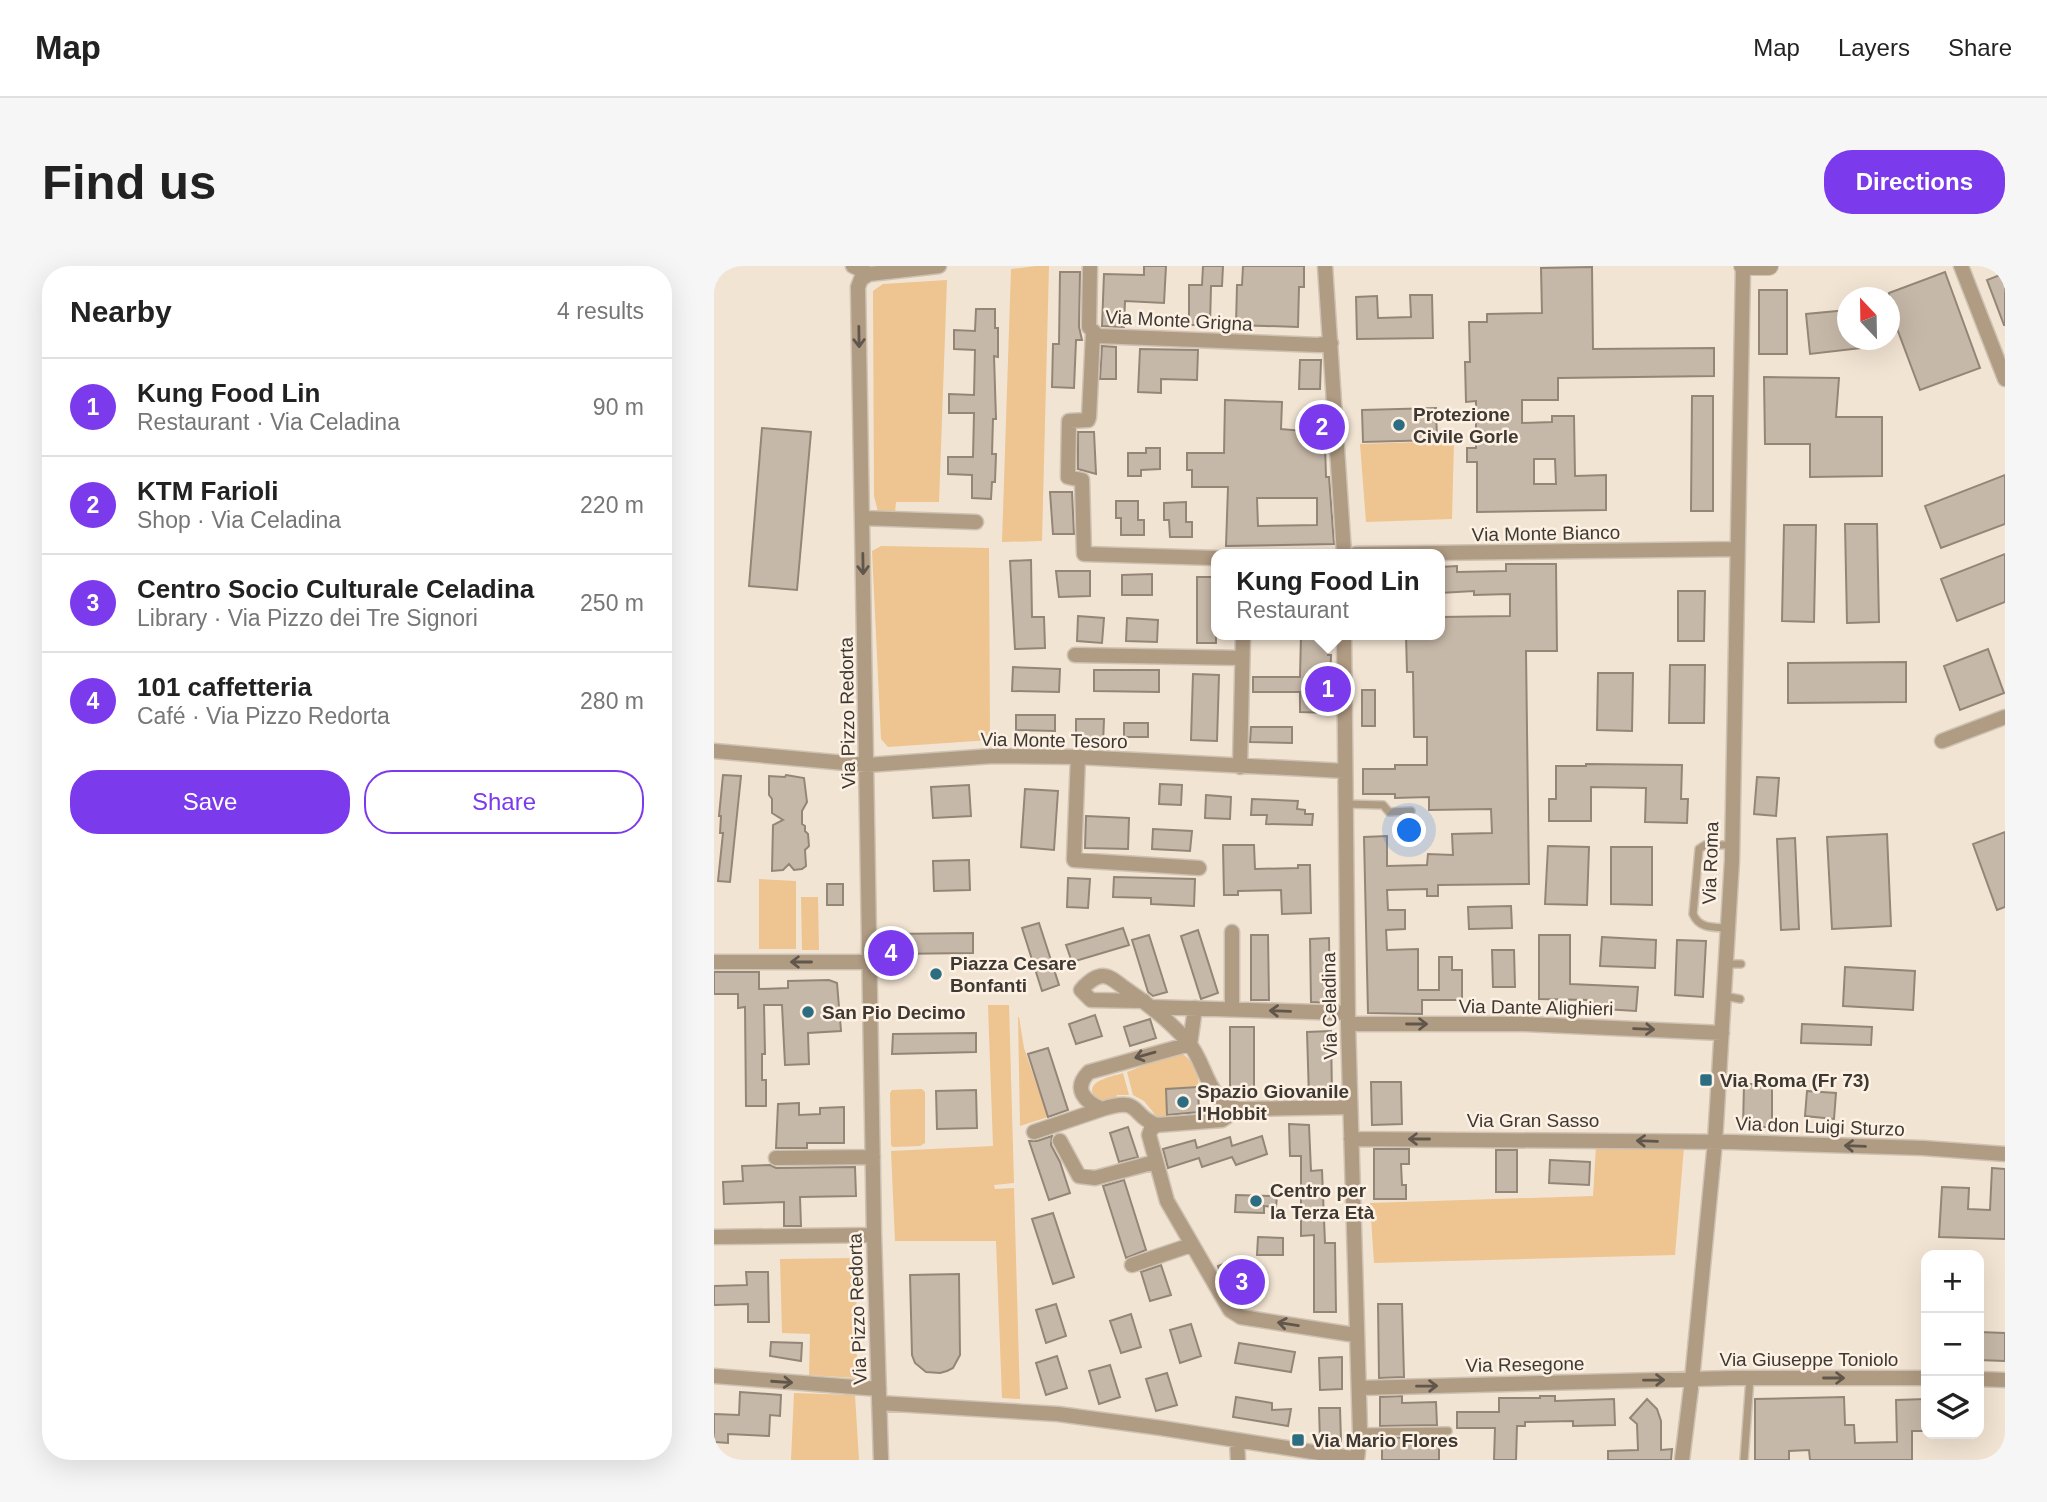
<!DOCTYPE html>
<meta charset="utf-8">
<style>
:root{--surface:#fff;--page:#f6f6f6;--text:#222;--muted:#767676;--line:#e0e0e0;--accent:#7c3aed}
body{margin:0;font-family:Helvetica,sans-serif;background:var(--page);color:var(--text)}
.controls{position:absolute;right:21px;bottom:21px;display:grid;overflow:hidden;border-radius:14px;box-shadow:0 7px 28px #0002}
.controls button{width:63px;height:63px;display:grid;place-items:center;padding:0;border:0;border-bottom:2px solid var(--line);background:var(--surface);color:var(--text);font:35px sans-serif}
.compass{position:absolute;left:1123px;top:21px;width:63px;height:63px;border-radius:50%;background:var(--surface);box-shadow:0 7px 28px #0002;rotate:338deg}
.you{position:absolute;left:696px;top:565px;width:24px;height:24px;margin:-18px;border:5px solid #fff;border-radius:50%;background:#1a73e8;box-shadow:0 0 0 10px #1a73e833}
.badge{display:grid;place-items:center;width:46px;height:46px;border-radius:50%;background:var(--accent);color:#fff;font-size:23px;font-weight:700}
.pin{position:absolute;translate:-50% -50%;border:4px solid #fff;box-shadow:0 2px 7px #0006}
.popup{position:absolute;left:497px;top:283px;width:234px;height:91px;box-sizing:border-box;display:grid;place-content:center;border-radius:14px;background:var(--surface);filter:drop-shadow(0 2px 5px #0005);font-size:23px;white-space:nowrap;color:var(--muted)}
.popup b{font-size:26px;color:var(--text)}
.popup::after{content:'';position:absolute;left:50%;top:100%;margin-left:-14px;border:14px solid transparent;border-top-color:var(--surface)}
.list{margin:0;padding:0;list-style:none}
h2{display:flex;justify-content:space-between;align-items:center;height:91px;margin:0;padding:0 28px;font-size:30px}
h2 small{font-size:23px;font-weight:400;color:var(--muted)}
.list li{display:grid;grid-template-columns:46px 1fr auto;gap:21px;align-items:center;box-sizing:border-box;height:98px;padding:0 28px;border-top:2px solid var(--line)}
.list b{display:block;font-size:26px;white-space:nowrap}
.list p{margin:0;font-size:23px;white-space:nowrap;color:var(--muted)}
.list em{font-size:23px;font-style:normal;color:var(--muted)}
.actions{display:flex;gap:14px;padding:21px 28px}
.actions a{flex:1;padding:16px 0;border:2px solid var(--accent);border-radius:28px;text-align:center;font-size:24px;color:var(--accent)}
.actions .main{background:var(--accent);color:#fff}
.icon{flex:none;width:38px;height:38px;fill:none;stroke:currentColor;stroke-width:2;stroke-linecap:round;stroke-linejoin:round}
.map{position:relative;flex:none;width:1291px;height:1194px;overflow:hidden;border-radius:28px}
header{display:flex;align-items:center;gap:42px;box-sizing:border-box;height:98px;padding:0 35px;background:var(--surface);border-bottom:2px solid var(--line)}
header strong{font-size:33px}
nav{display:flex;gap:38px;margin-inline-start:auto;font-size:24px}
.intro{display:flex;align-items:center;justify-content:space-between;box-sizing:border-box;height:168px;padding:0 42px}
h1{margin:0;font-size:49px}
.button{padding:18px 32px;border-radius:28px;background:var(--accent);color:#fff;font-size:24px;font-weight:700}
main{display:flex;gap:42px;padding:0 42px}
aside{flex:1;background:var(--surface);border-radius:28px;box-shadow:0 7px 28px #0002}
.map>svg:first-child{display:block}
.green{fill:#eec490}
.building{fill:#c6b8a8;stroke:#948677;stroke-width:2;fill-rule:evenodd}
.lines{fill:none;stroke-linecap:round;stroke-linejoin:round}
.service-casing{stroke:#cec2b3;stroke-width:10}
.minor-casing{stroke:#cec2b3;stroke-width:17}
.tertiary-casing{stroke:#cec2b3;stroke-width:20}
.service{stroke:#b09b83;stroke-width:7}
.minor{stroke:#b09b83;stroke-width:14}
.tertiary{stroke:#b09b83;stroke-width:18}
.oneway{stroke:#61564b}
.poi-dot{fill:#2d6d81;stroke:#fdf1e4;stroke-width:2.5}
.labels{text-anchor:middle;stroke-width:5;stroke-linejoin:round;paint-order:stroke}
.street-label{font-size:19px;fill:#3f3933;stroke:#fdf1e4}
.poi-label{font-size:19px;font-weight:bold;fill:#3f3933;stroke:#fdf1e4;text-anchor:start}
</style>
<header>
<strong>Map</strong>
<nav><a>Map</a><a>Layers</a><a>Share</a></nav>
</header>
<div class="intro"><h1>Find us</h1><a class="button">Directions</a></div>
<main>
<aside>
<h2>Nearby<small>4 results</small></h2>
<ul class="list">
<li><span class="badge">1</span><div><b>Kung Food Lin</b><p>Restaurant · Via Celadina</p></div><em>90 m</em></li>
<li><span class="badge">2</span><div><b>KTM Farioli</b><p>Shop · Via Celadina</p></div><em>220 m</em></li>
<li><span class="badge">3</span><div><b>Centro Socio Culturale Celadina</b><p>Library · Via Pizzo dei Tre Signori</p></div><em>250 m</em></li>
<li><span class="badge">4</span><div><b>101 caffetteria</b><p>Café · Via Pizzo Redorta</p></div><em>280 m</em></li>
</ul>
<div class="actions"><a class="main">Save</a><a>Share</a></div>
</aside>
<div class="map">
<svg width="1291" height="1194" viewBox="0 0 1291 1194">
<rect width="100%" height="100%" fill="#f2e4d3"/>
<!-- green -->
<path class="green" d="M322,0H335L328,275L288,276L297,3Z
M233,14L225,236H182L181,247L164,246L160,230L159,25L169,18Z
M740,175L738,253L652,256L646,178Z
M167,280L275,282L276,474L174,481L167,473L158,285Z
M45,613L82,615V683H45Z
M87,631H104L105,684H88Z
M274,739H295L300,917L280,919L281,923L300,922L306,1133L288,1132L282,975H181L177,885L279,880Z
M304,751H305L310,782L334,851L306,860Z
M465,786C476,790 487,809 484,821L452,823L453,851H443L430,835L419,829L413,806C431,799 446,792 465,786Z
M409,807L415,829H403L402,833L386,838C364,816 393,812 409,807Z
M208,823L211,826V877L206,880L179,881L177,879L176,827L178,824Z
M882,880L970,881L961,989L660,997L656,937L879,930Z
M142,992L143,1112L95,1109L96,1068L68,1067L66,993Z
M80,1127L141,1129L145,1194H77Z"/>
<!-- building -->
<path class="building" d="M430,0H452L450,37L411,35L410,61L388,60L390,8L430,9Z
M489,0H509L508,20H497L496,59H475V19H488Z
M529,0H590V21H585L584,61L522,59L523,19H528Z
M878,1L879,83L1000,82V110L844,112V134H808V157L838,156V150H860L861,210L892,209V244L763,246V196H753V182H762V135L752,136L751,96H756L755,56H773V48L828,47L827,2ZM820,193H841L842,218H820Z
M346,6H366L365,61L368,74H362L360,122L338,121L339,78H345Z
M1231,6L1266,102L1206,124L1175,41V27Z
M1291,7V59H1290L1273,14Z
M1045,24H1073V88H1045Z
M696,29H718L719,72L643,73L642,31L663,30L664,52L697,51Z
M262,43H281V62H284V91L280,90L282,153H279L278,188H282L281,216H278L277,233L258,232V209L234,208V191H259L260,147H235V128L260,129L261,84L240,83V64L261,65Z
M1133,44V74H1164V80L1096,88L1092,48Z
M388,80L402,81V113H386Z
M426,83L484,84L483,114L447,113V127L424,126Z
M586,94H607L606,123H585Z
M1050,111L1125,112L1122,151H1168V210L1096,211V178H1051Z
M978,130H999V245H977Z
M511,134L568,136L567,163L589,165V144H610L612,211H615L620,278L512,280L514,221H478V204H473V187H510ZM543,232H603V259L544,260Z
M722,142L723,174L649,176L648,144Z
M48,162L97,166L83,324L35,320Z
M364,166H380L382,208L364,203Z
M432,182H446V203L427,204V210H414V187H432Z
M1291,209V258L1227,282L1211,240Z
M336,226H358L360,268H339Z
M402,235H424V254H430V269H407V252H402Z
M472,236V256H478V271H456L455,254H450V237Z
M1131,258H1163L1165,356L1133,357Z
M1070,259H1102L1100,356L1068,355Z
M1291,288V336L1243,355L1227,313Z
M317,294L318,351H330L331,382L301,383L296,295Z
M792,298H842L843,385H812L815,618L724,619V630H713V623L673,624L674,644H691V663L672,664L673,684L704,683V724H725V691H738V704H748V734H708V748L654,747L650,571L673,570V600L713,599L714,588L739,589L738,568L778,567L777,543L715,544V531L681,532V528H649V503H681V499H713V471H700L699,406H693L692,369H726V351L796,350V328L760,329V325L726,327V301L743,300V306L792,305Z
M342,305H376V330L345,331Z
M438,308V329H408V309Z
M483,311H502V377H483Z
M964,325H991L990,375H964Z
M364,350L390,352L388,377L363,375Z
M413,352L444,354L443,376L412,375Z
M587,369H614V389H617L615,447L586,446V426H539V411H586Z
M1274,383L1290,427L1246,444L1230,400Z
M1192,396V436L1074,437V397Z
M956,399H991L990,457H955Z
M299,401L346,403L345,426L298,425Z
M380,404H445V426L380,425Z
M884,407H919L918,465L883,464Z
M479,408L505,409L503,475L477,474Z
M648,424H661V460H648Z
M302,449H341V465L302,464Z
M362,453H390L389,478L362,477Z
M410,457H434V471H410Z
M537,461H578V477L536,476Z
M872,498L968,499L967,533H974L973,557L931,556L932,522L877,521V555H835V533H842V500H872Z
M9,509L27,510L16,616L4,615L9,567H6L7,550H5Z
M72,509L90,512L93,536L88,545V558L91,560V565L94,568L95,580L91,584L92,600L88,603L80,604L75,598L69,604L58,605L59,559L69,554L58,547V533L55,529V510L71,511Z
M1043,511L1065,512L1062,550L1040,548Z
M446,518L468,519L467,539L445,538Z
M255,519L257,550L219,552L217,521Z
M311,523L344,525L340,584L307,581Z
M492,529L517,531L516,553L491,552Z
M538,533L584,535L583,543L591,544V548H599L598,559L552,558L553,549H537Z
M372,550L415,552L414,583L371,582Z
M439,563L478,565L476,585L438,583Z
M1291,566V641L1283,644L1259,578Z
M1173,568L1177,660L1118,663L1113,571Z
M1081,572L1085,663L1067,664L1063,573Z
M509,579H540L541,603L584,602V599H596L597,647L568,648L567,624L524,625V629H510Z
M834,580L875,581L873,639L831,638Z
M897,581H938V639L897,638Z
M255,594L256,624L220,625L219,595Z
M400,611L481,613L480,640L437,638V632L399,631Z
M354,612L376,613L374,642L353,641Z
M113,618H129V639H113Z
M797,640L798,662L755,663L754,641Z
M325,657L345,719L328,725L308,662Z
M409,662L415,679L358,696L352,679Z
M484,664L504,727L487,733L467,670Z
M259,667V687L176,688V668Z
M435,669L453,726L439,730L434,726L418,674Z
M537,669H554L555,734H537Z
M825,669H856V718L924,721L922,745L873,742L874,734L825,733Z
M888,671L942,674L941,702L886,700Z
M615,672L616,737L597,736L596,673Z
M963,674L992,675L989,731L961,729Z
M778,684H800L801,721H779Z
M1131,701L1201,705L1199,744L1129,740Z
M0,706H45V723L74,722V715L115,714L123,717L127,765L94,767L95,798L71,799L68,739H50L51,788H48V814H52V840H32L31,741L24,742V728H0Z
M381,749L388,770L362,778L355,758Z
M436,753L442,772L416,780L410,761Z
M1088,758L1158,761L1157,779L1087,777Z
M516,761H540V827H516Z
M617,765L618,831H595L593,766Z
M262,767V786L178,788L179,768Z
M334,782L354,844L334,851L314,788Z
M657,816H687L688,858L658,859Z
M1030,818H1058V861H1029Z
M484,821L485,846L453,849L452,823Z
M262,824L263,862L223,863L222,825Z
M1093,825L1122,827L1120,853L1091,850Z
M85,837V849L106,848V842L130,841V877H93V882H62L64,838Z
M575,858L595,859L597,905L608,904L611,977H621L622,1046H600V969L587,970V890H576Z
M414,861L424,891L405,896L396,867Z
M338,870L337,879L346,896L356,927L335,934L315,875H323Z
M548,870L553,888L522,899L518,891L488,901L485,892L454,902L449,883L481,874L483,882L516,871L518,880Z
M660,883H695V898H687L688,919H692V933H660Z
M782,884H803V926H782Z
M836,894L876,896L875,919L835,917Z
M56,899L62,902L141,901L142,930L86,931L87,960H70V936L10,938L9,916L29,915L28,900Z
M1278,902L1291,903V973L1225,971L1228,921L1255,922L1254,943L1276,944Z
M410,914L432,984L412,992L389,920Z
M522,929L563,930L562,941L550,940V947L521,946Z
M339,947L360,1011L339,1018L318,953Z
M544,971L569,972V989H543Z
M519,994L523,1003L533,999L544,1025L523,1033L513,1007L507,1009L504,1000Z
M447,999L457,1029L436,1035L427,1006Z
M32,1006H54L55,1056H34V1038L0,1039V1020L33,1019Z
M245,1008L246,1089L239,1102L233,1105L226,1107L212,1106L201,1097L198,1089L196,1009Z
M342,1038L352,1070L332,1077L322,1044Z
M664,1038H688L690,1111L665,1112Z
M417,1048L427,1081L407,1087L396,1055Z
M477,1058L487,1090L466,1097L456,1064Z
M1265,1066L1291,1067V1095L1265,1094Z
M57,1076L88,1077L87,1095L56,1090Z
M525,1077L581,1086L577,1106L521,1097Z
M343,1090L353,1122L332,1129L322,1097Z
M628,1091V1123L606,1124L605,1092Z
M396,1099L406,1131L385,1138L375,1105Z
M453,1107L463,1139L442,1145L432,1113Z
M26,1126L67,1129L66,1150L56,1149L55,1170L14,1168V1177L0,1176V1148L25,1149Z
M688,1130V1137L722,1136L723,1159L666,1160V1131Z
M826,1130H841V1135L900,1133L901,1159L859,1160V1155L811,1156V1160H803L802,1194H780L781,1162H743V1146H785V1132H826Z
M522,1131L558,1137V1144L577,1143L574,1160L519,1151Z
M1130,1131L1131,1159H1140L1141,1177L1183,1176L1182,1134L1212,1133V1165H1198V1194H1096L1095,1184L1075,1185V1194H1041V1133Z
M933,1133L943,1143L947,1155V1184L958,1183L957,1194H894V1185L924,1184L923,1158L916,1152Z
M605,1142H626L627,1175H606Z
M725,1171V1194H668V1172Z"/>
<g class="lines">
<!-- service casing -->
<g class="service-casing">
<path id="service" d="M632,538L669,539L675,546L697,545
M1014,662C1000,661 985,663 979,648L985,583L991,579H1018
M1012,698H1027
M1010,730L1026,733
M646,1166L734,1165
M1030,1194L1036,1112"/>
</g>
<!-- minor casing -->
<g class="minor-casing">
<path id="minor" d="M139,0L155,8L225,0
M376,0L375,61L384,70L604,79L617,77
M611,0L630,288
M1247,0L1291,113
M155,8L147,13L144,21L160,969L167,1194
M379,68L375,151L374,154L355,155L354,211L368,214L370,288L502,292
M148,252L262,256
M642,288L1023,283
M630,369L634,758L646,1166L643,1194
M361,389L528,392
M1228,475L1291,451
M0,485L153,499L279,490L364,491L631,505
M364,491L360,594L485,602
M526,501L529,369
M0,696H155
M430,735L377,734L367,724C373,717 384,707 394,711C400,713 407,720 412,723C434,738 456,755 474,776C493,798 492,834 524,843
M437,741L634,747
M518,743V666
M634,758H811L1008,767
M476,778L375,806C358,823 371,836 388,843C429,830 416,850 443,859L508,854L524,843L636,841
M476,778L481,742
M443,859L437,863L435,869L453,935L516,1044L527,1051L641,1069
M320,866L388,843
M637,873L1018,876L1209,882L1291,888
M346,875L365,910L381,912L441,896
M62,892L159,891
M0,971L160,969
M418,999L477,979
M0,1110L165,1123
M1265,1113L1291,1114
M645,1122L1018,1112H1212
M165,1137L344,1148L447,1162L643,1193
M523,1175L524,1194
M968,1194L978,1114L1001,876L1018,594L1029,1"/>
</g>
<!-- tertiary casing -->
<g class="tertiary-casing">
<path id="tertiary" d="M1029,0H1055"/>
</g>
<!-- service -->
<use href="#service" class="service"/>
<!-- minor -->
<use href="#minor" class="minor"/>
<!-- tertiary -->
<use href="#tertiary" class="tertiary"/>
</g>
<!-- one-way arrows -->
<defs><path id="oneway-shaft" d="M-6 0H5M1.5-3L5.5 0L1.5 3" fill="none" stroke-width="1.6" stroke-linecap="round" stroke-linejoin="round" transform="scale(1.75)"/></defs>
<g class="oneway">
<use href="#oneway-shaft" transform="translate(145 71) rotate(89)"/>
<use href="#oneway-shaft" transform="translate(149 298) rotate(89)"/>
<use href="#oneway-shaft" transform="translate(87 696) rotate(-180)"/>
<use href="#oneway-shaft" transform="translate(566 745) rotate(-178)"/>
<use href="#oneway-shaft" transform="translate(703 758)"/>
<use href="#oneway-shaft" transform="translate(930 763) rotate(2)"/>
<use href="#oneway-shaft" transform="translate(431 789) rotate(164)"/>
<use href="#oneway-shaft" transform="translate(705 873) rotate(-180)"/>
<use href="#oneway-shaft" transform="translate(933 875) rotate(-178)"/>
<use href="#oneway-shaft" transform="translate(1141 880) rotate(-178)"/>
<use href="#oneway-shaft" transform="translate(574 1058) rotate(-171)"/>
<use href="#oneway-shaft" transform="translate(1120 1112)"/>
<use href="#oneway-shaft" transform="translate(940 1114) rotate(-1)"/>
<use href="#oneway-shaft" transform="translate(68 1116) rotate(4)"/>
<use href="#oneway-shaft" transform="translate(713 1120) rotate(-1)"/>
</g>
<!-- markers -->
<g class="poi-dot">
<circle cx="685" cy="159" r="7"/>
<circle cx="222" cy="708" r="7"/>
<circle cx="94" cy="746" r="7"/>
<rect x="985" y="807" width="14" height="14" rx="3.5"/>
<circle cx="469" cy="836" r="7"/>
<circle cx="542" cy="935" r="7"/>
<rect x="577" y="1167" width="14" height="14" rx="3.5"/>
</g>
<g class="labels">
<!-- street labels -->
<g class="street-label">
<text transform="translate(465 54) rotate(3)" y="7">Via Monte Grigna</text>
<text transform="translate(832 267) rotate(-1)" y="7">Via Monte Bianco</text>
<text transform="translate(133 447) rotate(-91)" y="7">Via Pizzo Redorta</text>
<text transform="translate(340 474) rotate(1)" y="7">Via Monte Tesoro</text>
<text transform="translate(996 597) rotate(-88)" y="7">Via Roma</text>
<text transform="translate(615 740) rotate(-91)" y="7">Via Celadina</text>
<text transform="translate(822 741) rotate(1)" y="7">Via Dante Alighieri</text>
<text x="819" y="861">Via Gran Sasso</text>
<text transform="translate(1106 860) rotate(2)" y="7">Via don Luigi Sturzo</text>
<text transform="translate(143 1043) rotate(-92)" y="7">Via Pizzo Redorta</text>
<text x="1095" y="1100">Via Giuseppe Toniolo</text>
<text transform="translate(811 1098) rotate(-1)" y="7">Via Resegone</text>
</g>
<!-- poi labels -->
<g class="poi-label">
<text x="699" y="155">Protezione<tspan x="699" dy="22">Civile Gorle</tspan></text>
<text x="236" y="704">Piazza Cesare<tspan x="236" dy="22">Bonfanti</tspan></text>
<text x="108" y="753">San Pio Decimo</text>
<text x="1006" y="821">Via Roma (Fr 73)</text>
<text x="483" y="832">Spazio Giovanile<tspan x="483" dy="22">l'Hobbit</tspan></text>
<text x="556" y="931">Centro per<tspan x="556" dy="22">la Terza Età</tspan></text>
<text x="598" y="1181">Via Mario Flores</text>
</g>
</g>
</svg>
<div class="controls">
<button>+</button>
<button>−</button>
<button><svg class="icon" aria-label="layers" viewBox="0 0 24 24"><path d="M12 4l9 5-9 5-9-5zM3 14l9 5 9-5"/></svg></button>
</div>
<svg class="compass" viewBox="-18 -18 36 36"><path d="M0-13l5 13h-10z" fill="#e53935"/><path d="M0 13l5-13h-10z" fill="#767676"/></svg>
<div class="you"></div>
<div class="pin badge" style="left:614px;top:423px">1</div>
<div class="popup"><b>Kung Food Lin</b>Restaurant</div>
<div class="pin badge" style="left:608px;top:161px">2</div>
<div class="pin badge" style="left:528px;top:1016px">3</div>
<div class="pin badge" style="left:177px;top:687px">4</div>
</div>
</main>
